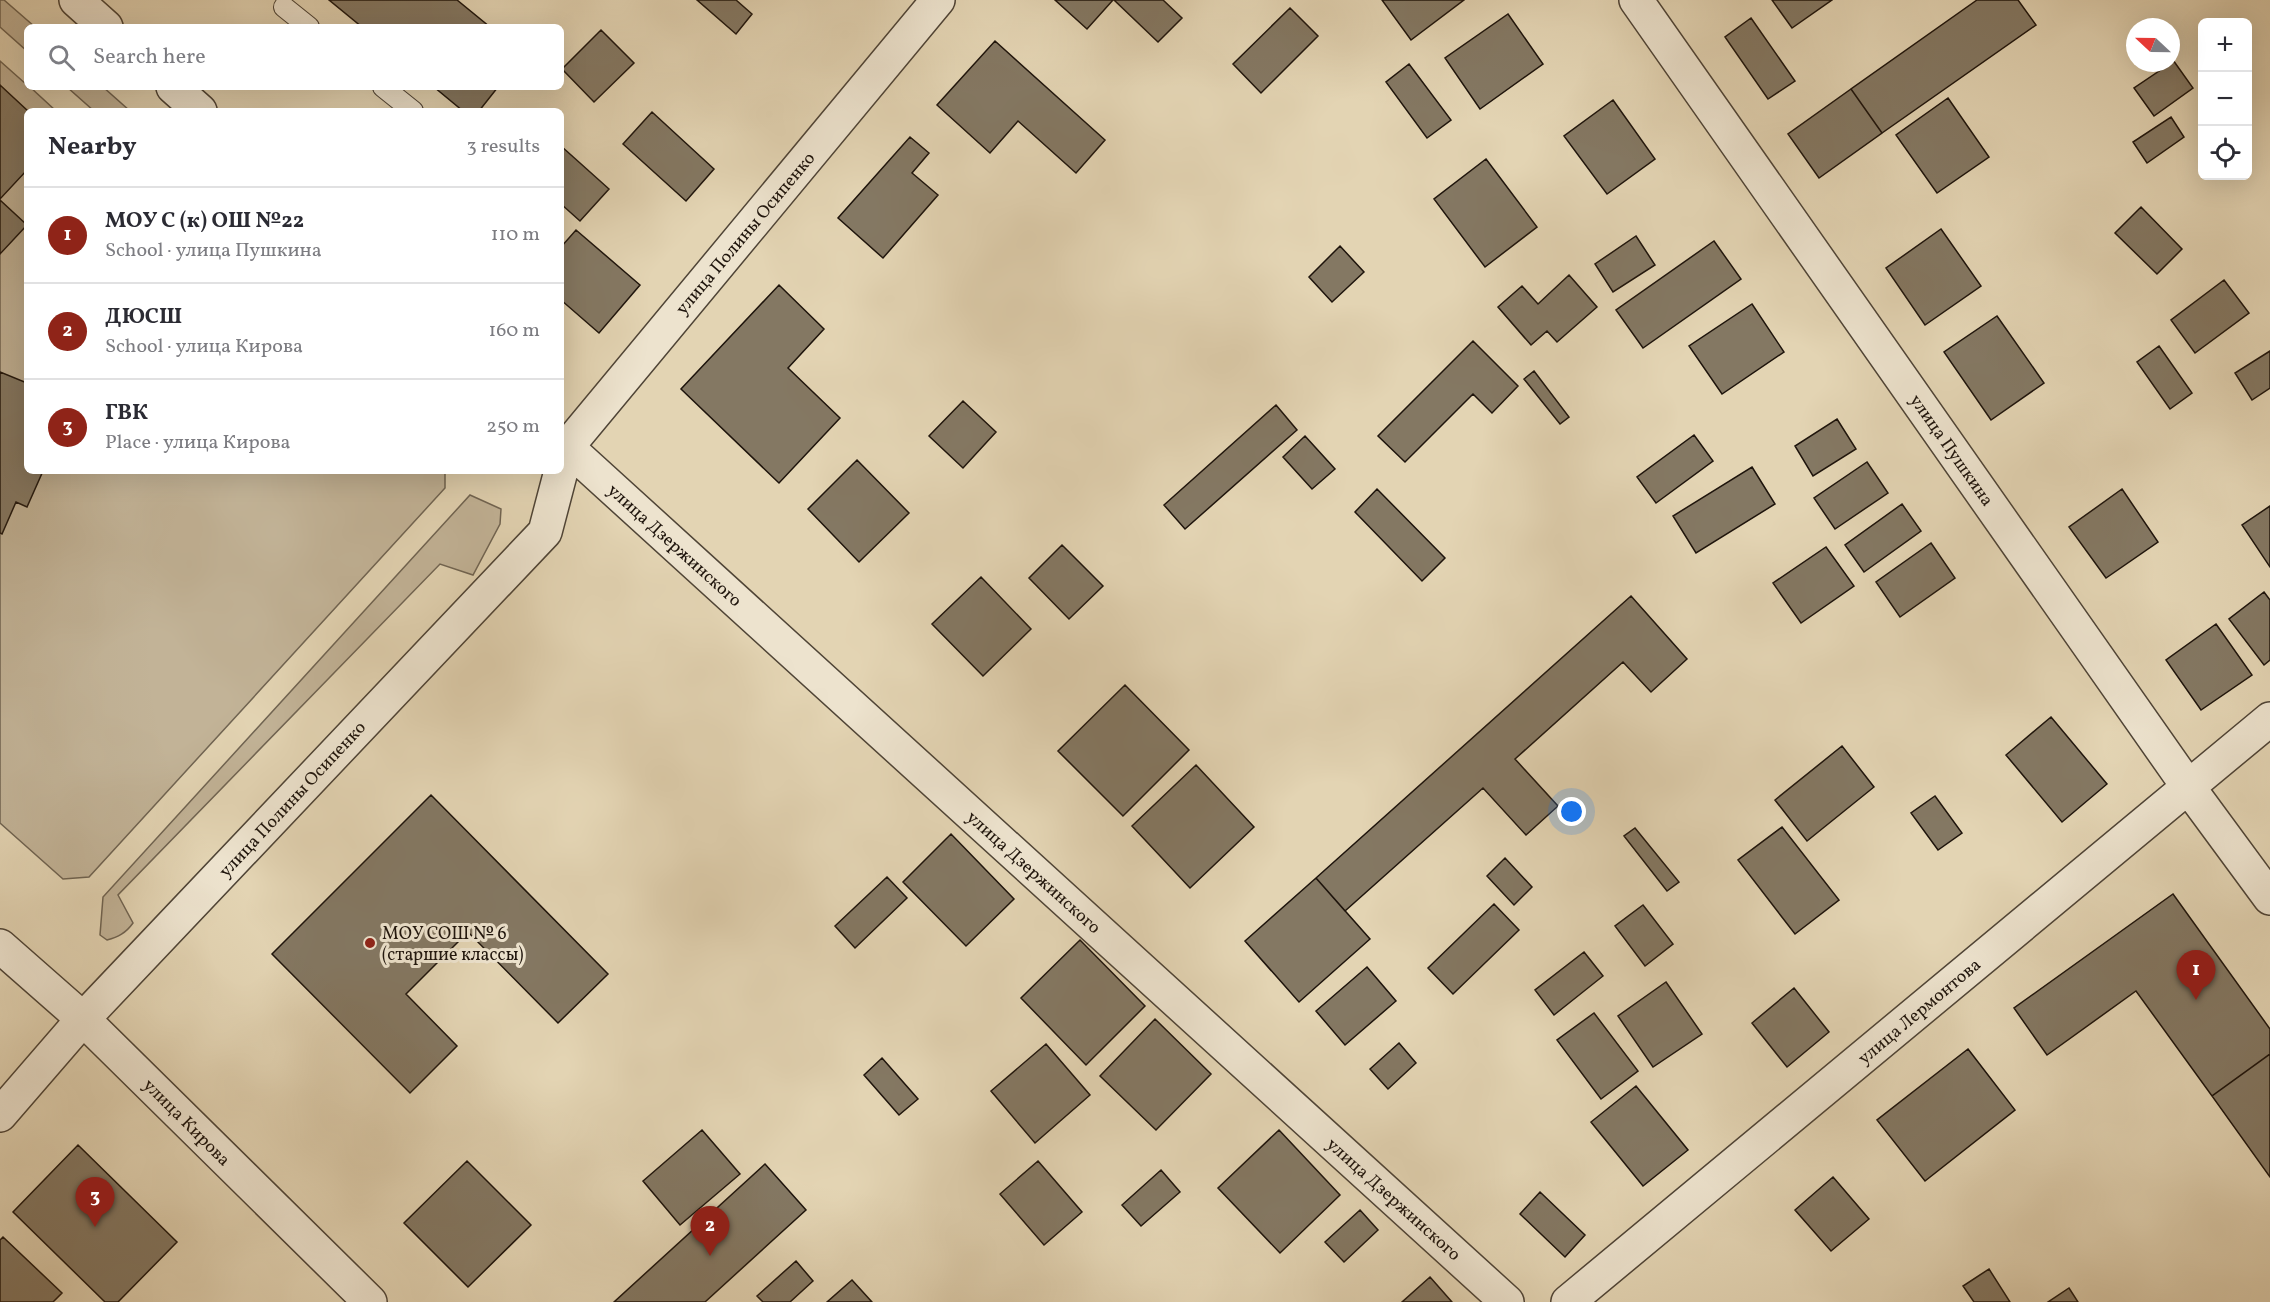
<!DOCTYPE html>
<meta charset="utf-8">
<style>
:root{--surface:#fff;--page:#f2f2f3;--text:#2b2b33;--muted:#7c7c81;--line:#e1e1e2;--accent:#8f2418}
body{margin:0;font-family:Vollkorn,serif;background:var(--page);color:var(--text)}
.controls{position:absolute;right:18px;top:18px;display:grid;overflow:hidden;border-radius:9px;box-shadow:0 6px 24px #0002}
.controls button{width:54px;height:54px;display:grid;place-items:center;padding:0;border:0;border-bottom:2px solid var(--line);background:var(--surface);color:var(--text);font:30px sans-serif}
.compass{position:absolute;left:2126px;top:18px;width:54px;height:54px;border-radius:50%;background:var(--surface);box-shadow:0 6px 24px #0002;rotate:292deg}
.you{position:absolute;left:1572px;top:812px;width:21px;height:21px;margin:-15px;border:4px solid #fff;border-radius:50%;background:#1a73e8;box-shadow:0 0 0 9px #1a73e833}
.badge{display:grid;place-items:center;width:39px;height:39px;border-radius:50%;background:var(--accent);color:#fff;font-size:20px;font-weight:700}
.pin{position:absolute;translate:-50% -50px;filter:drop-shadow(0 2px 3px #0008)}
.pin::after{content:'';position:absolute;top:32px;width:21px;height:18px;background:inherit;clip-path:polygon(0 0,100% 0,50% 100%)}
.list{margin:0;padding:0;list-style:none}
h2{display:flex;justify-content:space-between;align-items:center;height:78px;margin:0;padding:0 24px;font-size:26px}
h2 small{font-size:20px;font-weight:400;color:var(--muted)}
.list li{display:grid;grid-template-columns:39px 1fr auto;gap:18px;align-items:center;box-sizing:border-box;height:96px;padding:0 24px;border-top:2px solid var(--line)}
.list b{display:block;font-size:22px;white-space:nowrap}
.list p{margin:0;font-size:20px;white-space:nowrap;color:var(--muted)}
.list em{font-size:20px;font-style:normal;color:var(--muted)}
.icon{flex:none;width:33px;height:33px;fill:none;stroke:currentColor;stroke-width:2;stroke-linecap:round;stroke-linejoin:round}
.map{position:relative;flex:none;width:2270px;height:1302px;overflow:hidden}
.search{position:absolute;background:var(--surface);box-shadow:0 6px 24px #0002;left:24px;top:24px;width:540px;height:66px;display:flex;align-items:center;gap:15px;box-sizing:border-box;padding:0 21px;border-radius:9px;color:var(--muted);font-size:22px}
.panel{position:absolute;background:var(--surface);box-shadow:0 6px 24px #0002;left:24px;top:108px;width:540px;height:366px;border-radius:9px}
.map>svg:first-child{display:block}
.green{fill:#c2b397;stroke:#706452;stroke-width:1.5}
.building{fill:#847863;stroke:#1e140c;stroke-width:1.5}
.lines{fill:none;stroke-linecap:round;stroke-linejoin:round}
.service-casing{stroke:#4f4436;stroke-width:22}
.minor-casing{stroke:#4f4436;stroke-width:36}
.tertiary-casing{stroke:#4f4436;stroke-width:36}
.service{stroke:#ede3ce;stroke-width:20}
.minor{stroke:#ede3ce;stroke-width:33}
.tertiary{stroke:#ede3ce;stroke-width:33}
.poi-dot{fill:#8f2418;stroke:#ede3ce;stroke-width:2}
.labels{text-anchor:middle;stroke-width:6;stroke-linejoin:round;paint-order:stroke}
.street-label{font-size:18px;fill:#1e140c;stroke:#ede3ce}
.poi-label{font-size:18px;fill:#1e140c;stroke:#ede3ce;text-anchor:start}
</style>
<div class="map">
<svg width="2270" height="1302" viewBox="0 0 2270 1302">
<rect width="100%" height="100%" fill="#e3d4b3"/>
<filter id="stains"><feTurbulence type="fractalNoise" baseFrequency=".00333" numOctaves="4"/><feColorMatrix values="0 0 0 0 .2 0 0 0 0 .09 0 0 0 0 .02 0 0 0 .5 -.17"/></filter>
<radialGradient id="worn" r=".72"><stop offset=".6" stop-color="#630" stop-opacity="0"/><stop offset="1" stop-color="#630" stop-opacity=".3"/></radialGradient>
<!-- green -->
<path class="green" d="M0,0H4L35,27H27V51L0,27Z
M0,61L27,85V87H30L56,111H27V471H445V488L89,877L63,879L0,823Z
M67,87H103L130,111H94Z
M470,495L501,509L500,524L473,575L440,564L118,895L133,923C126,933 118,937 107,940L100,935L103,897Z"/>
<!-- building -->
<path class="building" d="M329,0H457L490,27H362Z
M697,0H736L752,14L736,34Z
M1055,0H1113L1087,29Z
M1114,0H1163L1182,18L1158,42Z
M1382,0H1464L1411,40Z
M1772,0H1832L1792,28Z
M1977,0H2018L2036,25L1882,133L1851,89Z
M1290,8L1318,36L1261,93L1233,64Z
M1508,14L1543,64L1480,109L1445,58Z
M1751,18L1795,81L1768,99L1725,37Z
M601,30L634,63L594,102L562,69Z
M995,41L1105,140L1076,173L1018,121L990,153L937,105Z
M2173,60L2193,88L2154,116L2134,88L2171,63Z
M1409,64L1451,120L1427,138L1386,82Z
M0,85L28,111L27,170L0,199Z
M434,87H498L479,111H463Z
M1851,89L1882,133L1819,178L1788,134Z
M1948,98L1989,157L1937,193L1896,135Z
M1613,100L1655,159L1607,194L1564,136Z
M652,112L714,169L686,201L623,144Z
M2171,117L2184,137L2147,163L2133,142Z
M910,137L929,153L912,173L938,195L883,258L838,218Z
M561,146L609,189L580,221L561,204Z
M1486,159L1537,227L1485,267L1434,199Z
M0,200L27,225L0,254Z
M2141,207L2182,249L2157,274L2115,233Z
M1941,229L1981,286L1925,325L1886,268Z
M576,230L640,285L599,333L561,300V247Z
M1636,236L1655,265L1613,292L1595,264Z
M1714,241L1741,279L1643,348L1616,310Z
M1340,246L1364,272L1332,302L1309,277Z
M1569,275L1597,307L1557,342L1547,331L1531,345L1498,307L1522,286L1538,304Z
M2224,280L2249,313L2195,353L2171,320Z
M779,285L824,329L788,368L840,418L779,483L681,389Z
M1752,304L1784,352L1722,394L1689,346Z
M1997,316L2044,383L1991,420L1944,352Z
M1473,341L1518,386L1492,413L1473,394L1405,462L1378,436Z
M2159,346L2192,393L2170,409L2137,362Z
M2270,351V388L2252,400L2235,373Z
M1534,371L1569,417L1560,424L1524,379Z
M0,372L27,383V471H43L27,507L16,502L2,534L0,533Z
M963,401L996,432L963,468L929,436Z
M1276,405L1297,430L1185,529L1164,505Z
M1837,419L1856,449L1813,476L1795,446Z
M1694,435L1713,461L1656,503L1637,477Z
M1305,436L1335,469L1312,489L1283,457Z
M857,460L909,513L859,562L808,509Z
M1867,462L1888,493L1835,529L1814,498Z
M1752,467L1775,504L1696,553L1673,516Z
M1377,489L1445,558L1422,581L1355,512Z
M2122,489L2158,542L2106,578L2069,527Z
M1902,504L1921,531L1864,572L1845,545Z
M2270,506V567L2242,525Z
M1931,543L1955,578L1900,617L1876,582Z
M1062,545L1103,586L1069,619L1029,578Z
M1826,547L1854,586L1801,623L1773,583Z
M981,577L1031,629L983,676L932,624Z
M2264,592L2270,600V660L2264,665L2229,619Z
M1631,596L1687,659L1651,692L1623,662L1515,759L1558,806L1526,835L1483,788L1345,911L1316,878Z
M2216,624L2252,675L2201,710L2166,660Z
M1125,685L1189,750L1123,816L1058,751Z
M2051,717L2107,784L2062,822L2006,755Z
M1842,746L1874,787L1807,841L1775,800Z
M1196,765L1254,827L1190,888L1132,826Z
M431,795L608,974L558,1023L468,932L406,994L457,1046L410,1093L272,954Z
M1935,796L1962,833L1938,850L1911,813Z
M1782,827L1839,900L1795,934L1738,860Z
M1635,828L1679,882L1667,891L1624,836Z
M951,834L1014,899L966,946L903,882Z
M1505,858L1532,887L1514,905L1487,876Z
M887,877L907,898L855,948L835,926Z
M1316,878L1370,939L1299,1002L1245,941Z
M2173,894L2270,1029V1054L2212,1096L2136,991L2047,1055L2014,1008Z
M1494,904L1519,930L1453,994L1428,968Z
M1643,905L1673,944L1645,966L1615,926Z
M1080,940L1145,1006L1086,1065L1021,998Z
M1584,952L1603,976L1554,1015L1535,990Z
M1367,967L1396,1001L1345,1045L1316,1011Z
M1666,982L1702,1034L1653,1067L1618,1016Z
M1794,988L1829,1032L1787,1067L1752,1023Z
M1594,1013L1638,1071L1601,1099L1557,1040Z
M1155,1019L1211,1074L1156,1130L1100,1076Z
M1399,1043L1416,1063L1388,1089L1370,1069Z
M1046,1044L1090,1095L1035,1143L991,1091Z
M1968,1049L2015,1110L1925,1181L1877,1120Z
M2270,1054V1177L2212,1096Z
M882,1058L918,1099L899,1115L864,1075Z
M1636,1086L1688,1150L1643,1186L1591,1122Z
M702,1130L740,1174L680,1225L643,1181Z
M1279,1130L1340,1195L1280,1253L1218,1188Z
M78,1145L177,1242L118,1302H105L13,1212Z
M467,1161L531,1225L468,1287L404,1223Z
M1038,1161L1082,1212L1044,1245L1000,1194Z
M765,1164L806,1210L705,1302H614Z
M1161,1170L1180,1192L1141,1226L1122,1205Z
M1833,1177L1869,1219L1831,1251L1795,1210Z
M1540,1192L1585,1235L1565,1257L1520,1214Z
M1360,1210L1378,1230L1344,1262L1325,1242Z
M3,1237L62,1293L53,1302H0V1240Z
M796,1261L813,1281L790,1302H763L757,1296Z
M1989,1269L2010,1302H1974L1963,1286Z
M1430,1277L1452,1302H1402Z
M852,1280L872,1302H827Z
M2069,1288L2078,1302H2048Z"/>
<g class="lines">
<!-- service casing -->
<g class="service-casing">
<path id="service" d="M284,7L309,27
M383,87L413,111"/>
</g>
<!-- minor casing -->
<g class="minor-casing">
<path id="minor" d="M1636,0L2189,788L2270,898
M567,447L1507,1302
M562,467L567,447L938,0
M0,946L83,1019L370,1302
M0,1115L83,1019L545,532L561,471
M1568,1302L2270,719"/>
</g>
<!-- tertiary casing -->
<g class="tertiary-casing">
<path id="tertiary" d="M76,0L106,27
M173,87L200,111
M561,442L567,447"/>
</g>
<!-- service -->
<use href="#service" class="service"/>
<!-- minor -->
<use href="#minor" class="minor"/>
<!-- tertiary -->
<use href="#tertiary" class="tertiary"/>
</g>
<!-- markers -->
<circle class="poi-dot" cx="370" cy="943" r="6"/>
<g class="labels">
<!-- street labels -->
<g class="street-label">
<text transform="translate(745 233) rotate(-50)" y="6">улица Полины Осипенко</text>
<text transform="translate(1952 450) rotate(55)" y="6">улица Пушкина</text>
<text transform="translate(675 545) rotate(42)" y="6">улица Дзержинского</text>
<text transform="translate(292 799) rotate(-47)" y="6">улица Полины Осипенко</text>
<text transform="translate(1034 872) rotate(42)" y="6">улица Дзержинского</text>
<text transform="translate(1919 1011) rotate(-40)" y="6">улица Лермонтова</text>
<text transform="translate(187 1122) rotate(45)" y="6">улица Кирова</text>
<text transform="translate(1394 1199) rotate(42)" y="6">улица Дзержинского</text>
</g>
<!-- poi labels -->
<g class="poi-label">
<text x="382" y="939">МОУ СОШ № 6<tspan x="382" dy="21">(старшие классы)</tspan></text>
</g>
</g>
<rect width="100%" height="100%" filter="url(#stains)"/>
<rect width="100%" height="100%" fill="url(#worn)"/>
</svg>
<div class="controls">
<button>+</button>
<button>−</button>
<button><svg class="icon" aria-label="locate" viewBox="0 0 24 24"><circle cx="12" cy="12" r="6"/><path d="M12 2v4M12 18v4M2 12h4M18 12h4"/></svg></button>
</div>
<svg class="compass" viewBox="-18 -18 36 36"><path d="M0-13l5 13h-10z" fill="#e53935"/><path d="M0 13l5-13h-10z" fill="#7c7c81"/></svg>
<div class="you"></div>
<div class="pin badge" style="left:2196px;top:1000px">1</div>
<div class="pin badge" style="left:710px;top:1256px">2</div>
<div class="pin badge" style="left:95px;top:1227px">3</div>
<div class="search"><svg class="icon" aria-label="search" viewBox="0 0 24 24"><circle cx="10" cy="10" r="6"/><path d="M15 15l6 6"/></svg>Search here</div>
<section class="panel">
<h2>Nearby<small>3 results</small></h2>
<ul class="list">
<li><span class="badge">1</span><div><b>МОУ С (к) ОШ №22</b><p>School · улица Пушкина</p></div><em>110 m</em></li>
<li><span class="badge">2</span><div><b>ДЮСШ</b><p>School · улица Кирова</p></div><em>160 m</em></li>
<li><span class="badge">3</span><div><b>ГВК</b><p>Place · улица Кирова</p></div><em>250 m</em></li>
</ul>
</section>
</div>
